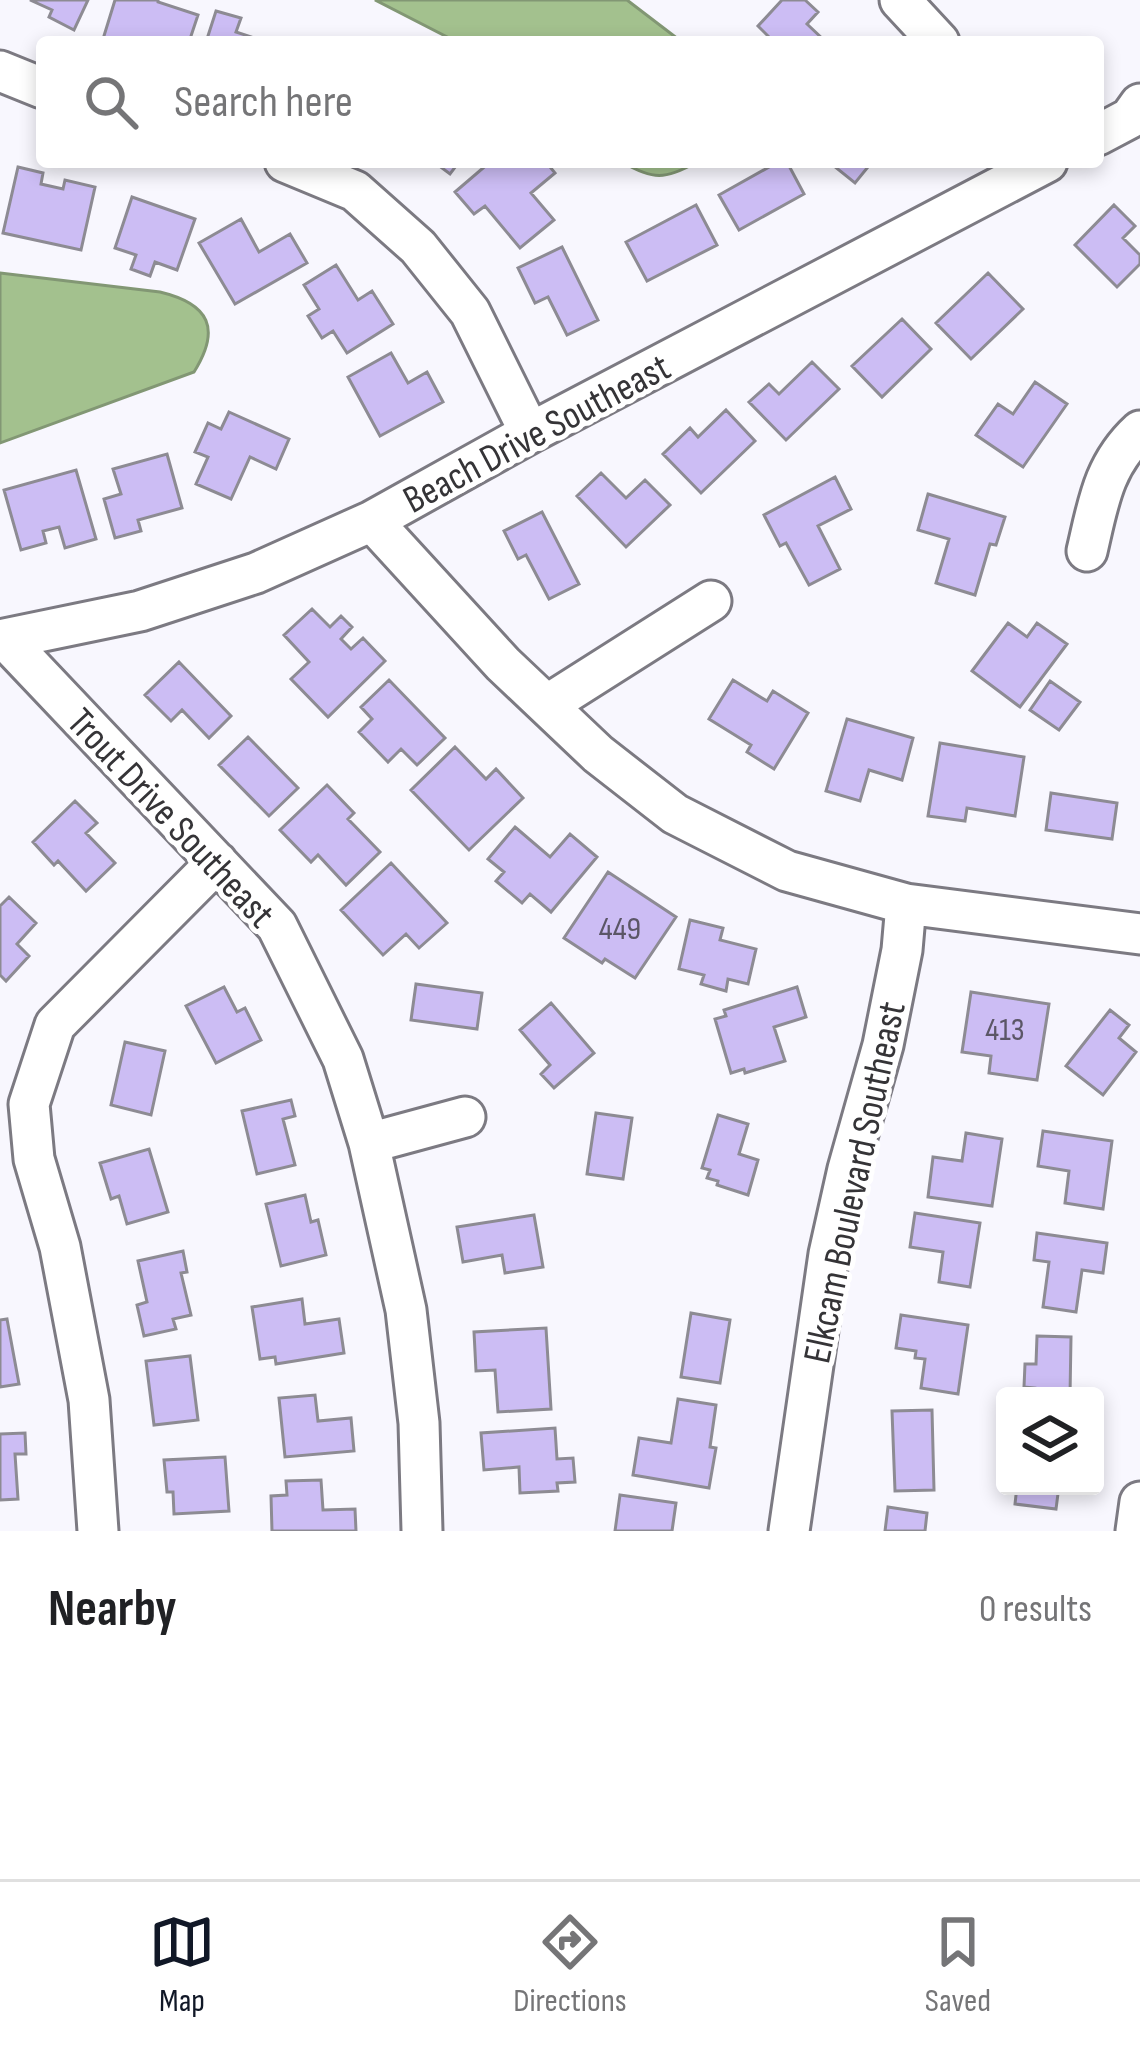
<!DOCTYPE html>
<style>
:root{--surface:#fff;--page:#f6f6f6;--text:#202124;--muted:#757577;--line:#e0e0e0;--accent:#111827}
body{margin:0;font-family:"Sofia Sans Condensed",sans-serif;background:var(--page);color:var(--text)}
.controls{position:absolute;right:36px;bottom:36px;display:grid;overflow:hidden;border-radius:12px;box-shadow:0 6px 18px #0003}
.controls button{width:108px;height:108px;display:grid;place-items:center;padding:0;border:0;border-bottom:3px solid var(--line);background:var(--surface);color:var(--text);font:60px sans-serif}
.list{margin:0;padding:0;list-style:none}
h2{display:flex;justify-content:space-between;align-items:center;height:156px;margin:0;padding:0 48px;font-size:51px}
h2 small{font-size:39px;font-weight:400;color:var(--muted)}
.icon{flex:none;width:66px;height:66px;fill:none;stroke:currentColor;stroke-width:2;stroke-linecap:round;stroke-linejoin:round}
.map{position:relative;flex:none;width:1140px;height:1531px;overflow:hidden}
.search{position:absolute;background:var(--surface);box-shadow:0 6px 18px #0003;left:36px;right:36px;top:36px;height:132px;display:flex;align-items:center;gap:30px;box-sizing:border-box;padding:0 42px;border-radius:12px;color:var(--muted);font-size:45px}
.sheet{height:348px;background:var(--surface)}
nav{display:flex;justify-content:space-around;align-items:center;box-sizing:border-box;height:168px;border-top:3px solid var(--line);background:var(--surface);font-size:33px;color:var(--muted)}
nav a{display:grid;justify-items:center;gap:6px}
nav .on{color:var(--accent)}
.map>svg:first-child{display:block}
.water{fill:#a3c18e;stroke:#829774;stroke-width:3}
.building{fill:#ccbdf4;stroke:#8d8b93;stroke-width:3}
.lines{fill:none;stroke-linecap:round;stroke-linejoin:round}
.minor-casing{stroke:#7c7a82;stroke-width:45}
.minor{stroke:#fff;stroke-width:39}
.labels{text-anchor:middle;stroke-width:10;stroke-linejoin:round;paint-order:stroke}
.number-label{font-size:33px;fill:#5b5666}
.street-label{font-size:39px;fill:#353437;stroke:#fff}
</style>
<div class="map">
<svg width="1140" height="1531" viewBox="0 0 1140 1531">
<rect width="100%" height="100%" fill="#f8f7fe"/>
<!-- water -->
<path class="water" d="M375,0H627L682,42H457Z
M622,162H697C665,180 653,180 622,162Z
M0,273L160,292C210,304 221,329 194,372L0,443Z"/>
<!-- building -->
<path class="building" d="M30,0H88L74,30L49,17L52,10Z
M115,0H158V2L198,15L189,42H148L137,39L136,42H112L103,39Z
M782,0H805L818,12L807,24L826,42H774L758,26Z
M216,11L241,18L236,32L267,42H206Z
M434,162H459L450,174Z
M490,162H546L555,173L531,193L554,220L520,248L485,206L474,214L455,192Z
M778,162H787L804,194L739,230L719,195Z
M829,162H872L855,183Z
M18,167L43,173L41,184L63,189L65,180L95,187L81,250L3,233Z
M132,197L195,219L177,270L155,262L150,276L131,269L136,255L115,248Z
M696,205L717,245L647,281L626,242Z
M1114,205L1135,226L1123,238L1140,255V264L1117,287L1075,245Z
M241,219L259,252L290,234L307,263L235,304L199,243Z
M562,247L598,320L567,335L548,297L535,303L518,268Z
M336,265L358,300L372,291L393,324L347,353L333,331L322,338L308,316L319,309L304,285Z
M988,273L1023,309L971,359L936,323Z
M902,319L931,349L882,397L852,366Z
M391,353L408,383L427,372L443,402L380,436L348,377Z
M812,362L839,389L786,440L749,402L769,384L779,394Z
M1035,382L1067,404L1023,467L976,435L998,404L1013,414Z
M726,410L755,441L701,493L663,454L690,428L698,437Z
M229,412L289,439L276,469L250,457L231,499L196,484L208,457L195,452L208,423L221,429Z
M167,454L182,508L138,520L141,531L115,538L104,499L121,494L113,469Z
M76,470L96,539L65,548L59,527L43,531L46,543L21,550L4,490Z
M601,473L626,498L645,480L670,505L626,547L577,496Z
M835,477L851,509L818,526L840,569L809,585L786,543L780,546L764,515Z
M928,494L1005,517L996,545L990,544L975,595L936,583L949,539L918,530Z
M542,512L579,584L549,599L526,555L518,559L504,531Z
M312,609L330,627L341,616L352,627L341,639L351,649L363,638L385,661L328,717L291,679L309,662L284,635Z
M1008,623L1027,637L1037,623L1067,644L1020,707L972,671Z
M179,662L231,716L209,738L182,710L171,721L145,695Z
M389,680L445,738L417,765L401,749L388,762L359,732L372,719L361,707Z
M733,680L767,701L773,691L808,713L774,769L747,752L751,745L709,719Z
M1050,681L1080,702L1059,730L1030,710Z
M847,719L913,738L902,780L869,770L860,801L826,791Z
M248,737L298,788L269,816L219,765Z
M940,743L1024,757L1015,816L967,808L965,821L928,816Z
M455,747L486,779L496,769L523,798L469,850L411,790Z
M327,785L354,813L348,819L380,852L346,885L318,855L311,862L280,830Z
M1051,793L1117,803L1112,839L1046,830Z
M75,801L97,823L86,833L115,863L86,891L58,861L54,865L33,842Z
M515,827L550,857L570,834L597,857L551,912L530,894L522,903L496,881L504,872L488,859Z
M391,863L447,923L419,948L406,934L383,955L341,910Z
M608,872L676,917L635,978L605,959L602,963L564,938Z
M9,897L36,923L17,944L29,956L6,981L0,975V906Z
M690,920L723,928L720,940L756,949L748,984L728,979L726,991L701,984L704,975L679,969Z
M416,984L482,993L477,1029L411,1020Z
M224,987L237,1012L245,1008L261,1040L216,1063L186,1006Z
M797,987L806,1017L774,1027L785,1061L745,1073L744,1069L731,1073L715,1019L726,1016L724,1010Z
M971,992L1049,1004L1037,1080L989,1073L991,1056L962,1052Z
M551,1003L594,1053L554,1088L541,1074L550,1065L520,1030Z
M1110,1010L1129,1025L1119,1038L1136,1052L1103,1095L1066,1066Z
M125,1042L165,1051L151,1115L111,1105Z
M291,1100L295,1116L283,1119L295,1165L257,1174L242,1111Z
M596,1113L632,1118L623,1179L587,1174Z
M718,1115L748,1124L739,1154L758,1160L748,1195L717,1185L718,1181L707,1178L710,1170L702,1168Z
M1043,1131L1112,1141L1103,1209L1065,1203L1069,1171L1038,1166Z
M966,1133L1002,1139L992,1206L928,1197L933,1157L962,1161Z
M149,1149L168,1212L127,1224L119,1196L111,1199L100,1163Z
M305,1195L311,1222L318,1220L326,1255L281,1266L266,1204Z
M915,1213L980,1223L970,1287L939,1282L943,1252L910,1247Z
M534,1215L543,1267L505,1273L502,1255L463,1262L457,1227Z
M1037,1233L1107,1243L1103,1273L1082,1270L1076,1312L1043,1307L1049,1262L1034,1260Z
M183,1251L187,1272L181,1273L191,1315L173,1319L176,1329L144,1336L137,1305L147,1302L138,1261Z
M302,1299L305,1324L339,1319L344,1353L276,1364L275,1357L260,1359L252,1307Z
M691,1313L730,1320L720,1383L681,1377Z
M901,1315L968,1325L958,1394L921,1388L925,1359L915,1358L916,1351L896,1348Z
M7,1319L19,1384L0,1387V1320Z
M546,1328L551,1409L498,1412L495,1370L476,1371L474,1332Z
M1037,1336L1071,1337L1070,1396H1035V1388L1024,1387L1025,1364H1036Z
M190,1356L198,1420L154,1425L146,1361Z
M315,1395L318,1421L351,1418L354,1451L285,1457L279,1398Z
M678,1399L716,1405L710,1447L716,1448L709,1488L633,1475L639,1438L671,1443Z
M932,1410L934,1490L895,1491L892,1411Z
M555,1428L557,1459L573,1458L575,1482L557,1483L558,1491L520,1493L519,1467L484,1470L481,1433Z
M25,1433L26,1454H15L18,1499L0,1500V1434Z
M225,1457L229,1511L174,1514L173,1492H167L164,1460Z
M321,1480L323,1510L355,1509L356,1531H272L271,1496L287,1495L286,1481Z
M1017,1486H1059L1056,1509L1015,1504Z
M620,1495L676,1503L672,1531H615Z
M888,1507L927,1513L925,1531H885Z"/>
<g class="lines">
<!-- minor casing -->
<g class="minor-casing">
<path id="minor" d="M900,0L939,42
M0,71L42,88
M1098,135L1130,118L1140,104
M285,162L355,191L418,247L470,312L530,433
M372,521L503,664L598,754L675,814L787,871L906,904L1140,934
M1087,551C1098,504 1103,465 1140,431
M5,639L277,926L343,1059L369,1143L406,1310L419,1423L422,1531
M0,640L140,611L256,573L372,521L530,433L1047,162
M547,705L711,601
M369,1143L465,1117
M98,1531L89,1400L60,1247L34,1159L29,1104L55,1025L217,862
M789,1531L829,1254L848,1169L883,1045L902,950L906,904
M1136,1531L1140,1502"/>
</g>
<!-- minor -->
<use href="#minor" class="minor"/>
</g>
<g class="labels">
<!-- number labels -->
<g class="number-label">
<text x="620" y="939">449</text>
<text x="1005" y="1040">413</text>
</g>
<!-- street labels -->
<g class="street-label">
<text transform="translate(536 432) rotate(-28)" y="14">Beach Drive Southeast</text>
<text transform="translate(172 817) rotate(47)" y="14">Trout Drive Southeast</text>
<text transform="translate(853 1182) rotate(-78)" y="14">Elkcam Boulevard Southeast</text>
</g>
</g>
</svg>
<div class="controls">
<button><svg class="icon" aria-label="layers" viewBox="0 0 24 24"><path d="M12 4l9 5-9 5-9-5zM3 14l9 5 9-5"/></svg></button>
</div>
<div class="search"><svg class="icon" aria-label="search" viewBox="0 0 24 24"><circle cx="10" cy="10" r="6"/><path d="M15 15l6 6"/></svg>Search here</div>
</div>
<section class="sheet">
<h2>Nearby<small>0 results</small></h2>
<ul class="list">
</ul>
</section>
<nav>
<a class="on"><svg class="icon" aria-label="map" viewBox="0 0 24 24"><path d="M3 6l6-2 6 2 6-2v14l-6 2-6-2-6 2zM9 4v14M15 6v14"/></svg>Map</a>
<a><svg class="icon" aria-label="directions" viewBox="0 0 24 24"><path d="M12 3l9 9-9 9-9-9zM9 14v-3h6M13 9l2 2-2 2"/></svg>Directions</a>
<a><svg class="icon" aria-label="saved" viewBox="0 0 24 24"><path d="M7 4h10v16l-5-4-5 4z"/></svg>Saved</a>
</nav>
